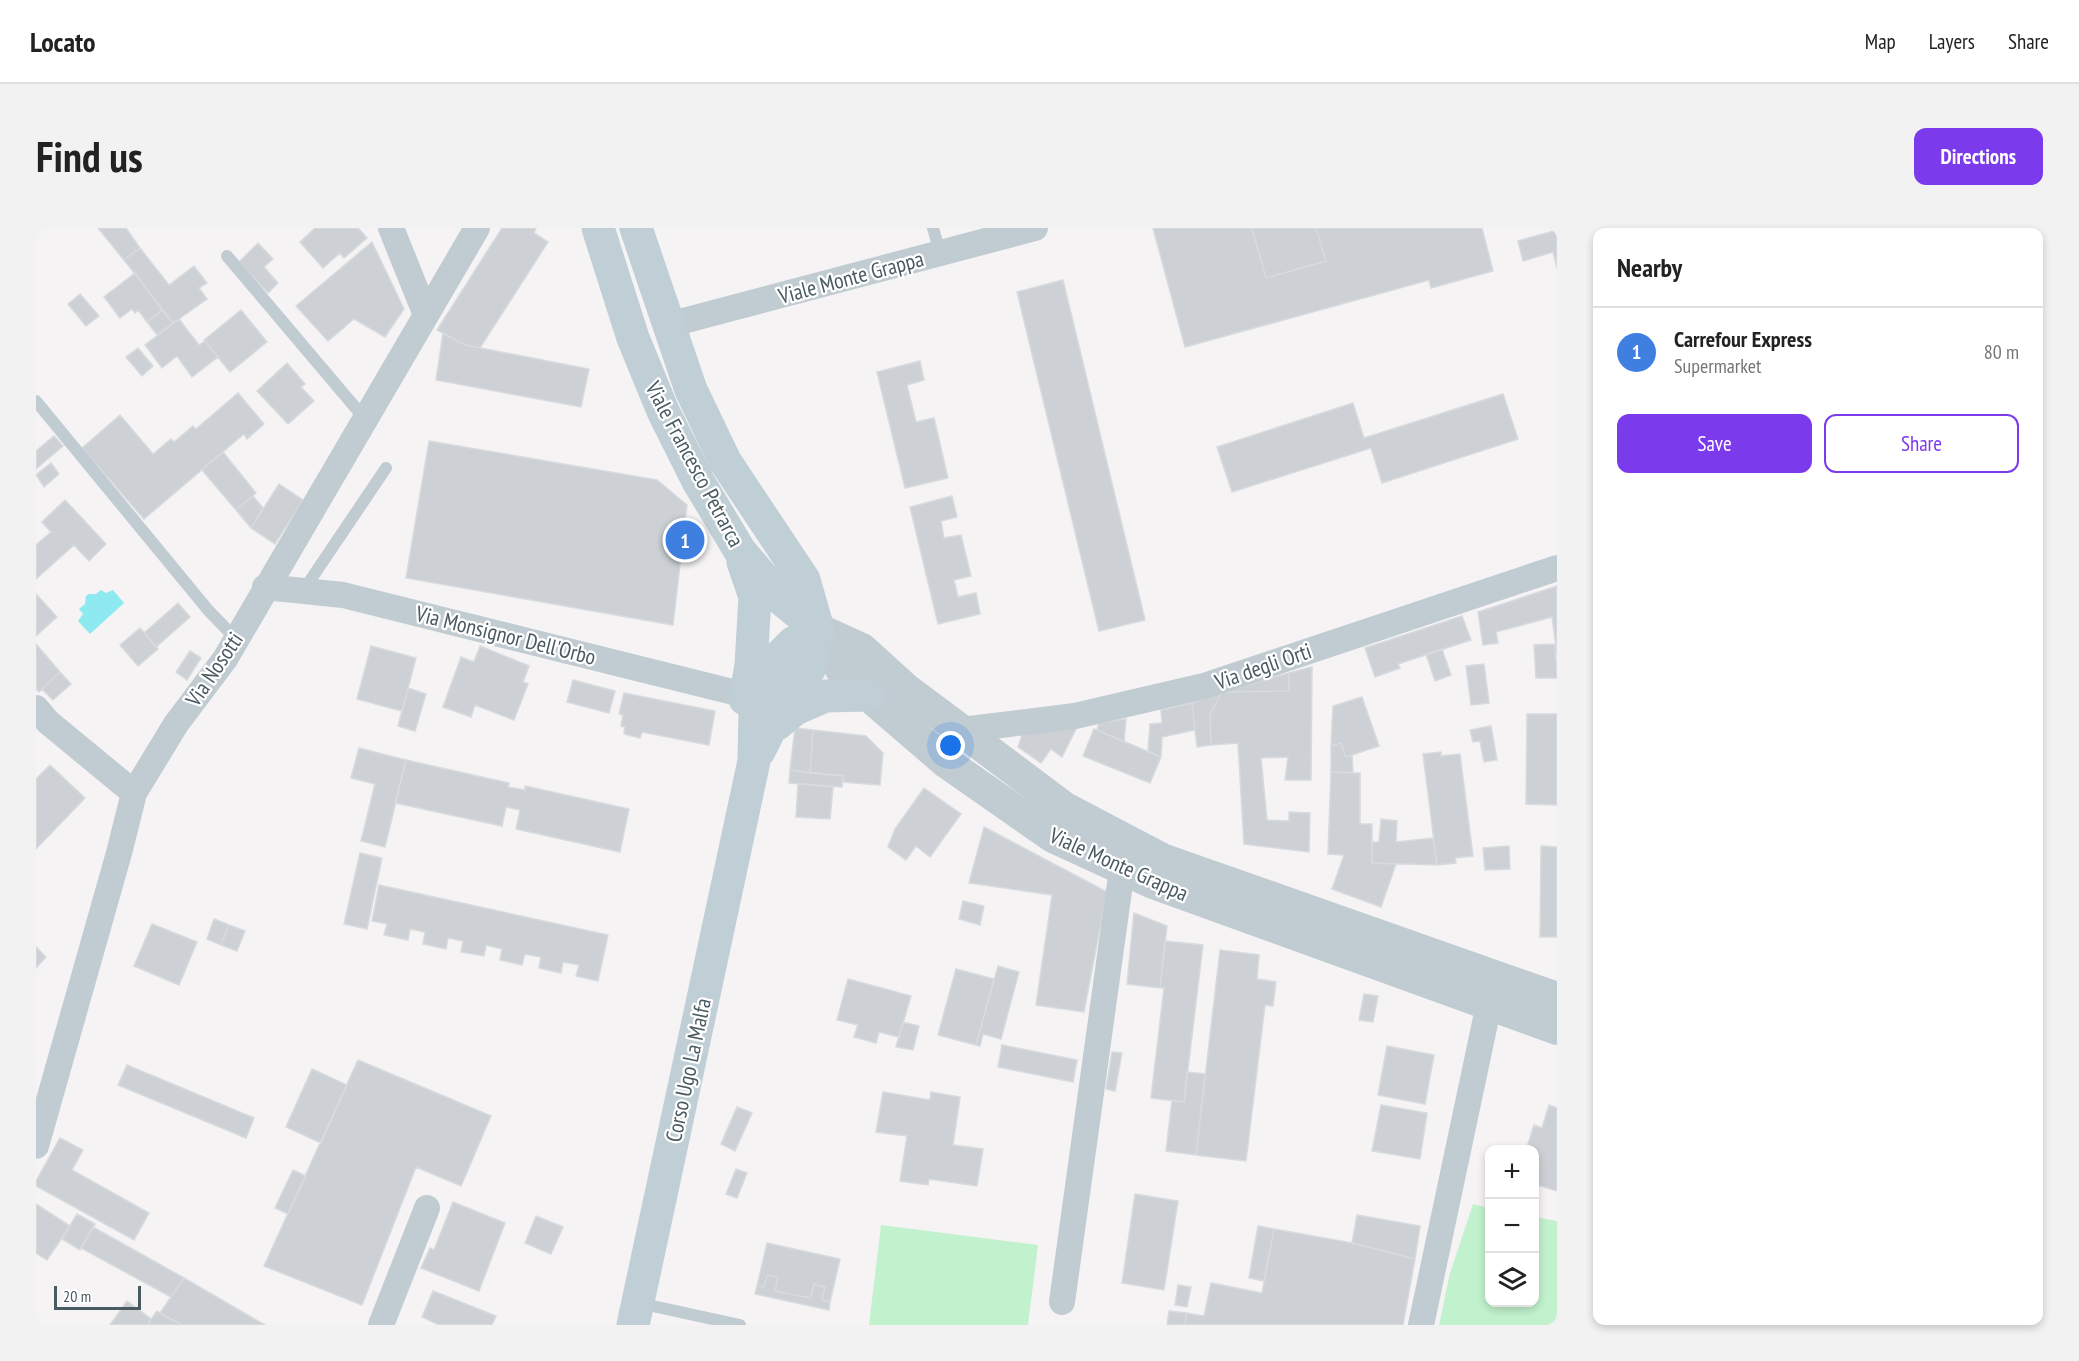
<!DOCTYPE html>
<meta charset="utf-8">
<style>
:root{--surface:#fff;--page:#f2f2f2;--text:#222;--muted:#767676;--line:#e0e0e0;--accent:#7c3aed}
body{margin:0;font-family:"PT Sans Narrow",sans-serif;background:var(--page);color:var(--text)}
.controls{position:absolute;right:18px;bottom:18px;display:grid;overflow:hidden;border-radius:12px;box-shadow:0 3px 9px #0003}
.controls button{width:54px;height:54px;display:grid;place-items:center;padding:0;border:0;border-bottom:2px solid var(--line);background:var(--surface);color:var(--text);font:30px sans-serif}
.scale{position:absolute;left:18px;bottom:15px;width:87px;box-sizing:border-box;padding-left:6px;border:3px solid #495a61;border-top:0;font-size:16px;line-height:21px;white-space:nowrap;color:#495a61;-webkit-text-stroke:4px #fff;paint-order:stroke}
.you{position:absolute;left:915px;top:518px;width:21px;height:21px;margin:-15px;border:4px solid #fff;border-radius:50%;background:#1a73e8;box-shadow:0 0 0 9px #1a73e833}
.badge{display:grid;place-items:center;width:39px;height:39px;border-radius:50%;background:var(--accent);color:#fff;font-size:20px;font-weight:700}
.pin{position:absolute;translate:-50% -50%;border:3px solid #fff;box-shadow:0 2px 6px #0006}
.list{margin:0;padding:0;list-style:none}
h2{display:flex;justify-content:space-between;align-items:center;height:78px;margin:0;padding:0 24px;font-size:26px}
h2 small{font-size:20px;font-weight:400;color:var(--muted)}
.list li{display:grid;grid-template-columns:39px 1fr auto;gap:18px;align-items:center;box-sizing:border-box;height:90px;padding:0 24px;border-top:2px solid var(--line)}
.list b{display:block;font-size:22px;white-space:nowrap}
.list p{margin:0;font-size:20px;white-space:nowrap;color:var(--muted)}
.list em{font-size:20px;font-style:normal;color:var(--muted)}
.actions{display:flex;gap:12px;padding:18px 24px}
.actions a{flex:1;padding:14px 0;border:2px solid var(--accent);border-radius:12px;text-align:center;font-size:21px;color:var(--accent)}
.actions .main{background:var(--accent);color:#fff}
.icon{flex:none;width:33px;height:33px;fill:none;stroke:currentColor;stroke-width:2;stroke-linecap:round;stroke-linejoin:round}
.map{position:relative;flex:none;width:1521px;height:1097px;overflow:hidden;border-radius:12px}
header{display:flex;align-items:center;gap:36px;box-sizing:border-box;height:84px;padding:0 30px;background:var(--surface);border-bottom:2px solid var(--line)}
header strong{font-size:28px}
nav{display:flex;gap:33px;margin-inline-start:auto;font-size:21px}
.intro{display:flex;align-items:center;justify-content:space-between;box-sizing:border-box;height:144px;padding:0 36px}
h1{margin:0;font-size:42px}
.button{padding:15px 27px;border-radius:12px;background:var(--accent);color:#fff;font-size:21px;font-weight:700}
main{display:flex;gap:36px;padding:0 36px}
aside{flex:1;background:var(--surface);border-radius:12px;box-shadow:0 3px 9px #0003}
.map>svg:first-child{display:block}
.green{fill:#c2f2cd}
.water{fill:#8eeaf0}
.building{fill:#cdd1d5;stroke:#d7dade;stroke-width:1.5}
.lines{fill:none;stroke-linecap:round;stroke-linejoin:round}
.service{stroke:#c1ccd2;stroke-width:12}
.minor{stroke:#c1ccd2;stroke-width:26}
.tertiary{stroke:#c1ccd2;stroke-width:32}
.secondary{stroke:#c0ced6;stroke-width:33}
.labels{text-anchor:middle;stroke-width:4.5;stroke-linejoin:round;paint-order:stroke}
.street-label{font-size:22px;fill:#495a61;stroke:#fff}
</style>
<header>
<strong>Locato</strong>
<nav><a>Map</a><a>Layers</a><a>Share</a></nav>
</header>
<div class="intro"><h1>Find us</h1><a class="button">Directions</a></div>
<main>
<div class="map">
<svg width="1521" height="1097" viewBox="0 0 1521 1097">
<rect width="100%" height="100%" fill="#f5f3f3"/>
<!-- green -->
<path class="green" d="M1437,976L1453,980L1454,1074H1498L1499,989L1521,993V1097H1403L1414,1045Z
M845,997L1002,1017L992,1097H833Z"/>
<!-- water -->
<path class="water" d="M65,362L70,365L77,362L88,375L54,406L42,393L47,386L43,381L49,376L50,368L53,366H60Z"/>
<!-- building -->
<path class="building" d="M62,0H90L104,20L88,32Z
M279,0H322L331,10L308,30L304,25L287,40L264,14Z
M466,0H500L498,5L512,14L444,120L429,117L401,102Z
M1117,0H1446L1457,43L1395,60L1393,52L1149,119Z
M1216,0H1280L1290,33L1230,50Z
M1521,2V40L1517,24L1487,33L1482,13Z
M336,14L368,81L349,109L318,91L292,113L260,78Z
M222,15L237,31L228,39L242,55L232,65L203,34Z
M104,20L133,57L158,38L171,55L163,60L171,71L137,95L88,32Z
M99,45L126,82L111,94L102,82L99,85L96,81L84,90L68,69Z
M1027,52L1109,392L1063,403L981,64Z
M44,66L63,88L50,98L32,76Z
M126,82L137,95L121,107L111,94Z
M205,82L231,114L194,144L168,112Z
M143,91L163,117L169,113L182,129L156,149L141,128L126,140L109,117Z
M407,105L429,117L553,141L545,179L400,152Z
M102,120L117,138L106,148L90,129Z
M884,133L888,152L871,157L880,194L898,190L912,250L869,260L841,144Z
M251,135L269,156L265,159L278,173L252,196L221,163Z
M202,165L228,196L211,211L208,206L108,291L46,220L84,187L117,226L135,211L138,214L157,198L160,201Z
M1467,166L1482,211L1346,255L1335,220L1196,264L1181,219L1317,175L1328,210Z
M18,208L27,218L0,241V223Z
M393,213L621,252L651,277L637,397L370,350Z
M187,224L220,265L200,282L166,242Z
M15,235L23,246L8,259L0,247Z
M243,256L267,272L239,316L215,300Z
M217,268L227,280L215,300L200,282Z
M916,268L921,289L905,293L908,310L925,307L935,348L918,352L922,369L940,365L944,386L902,396L874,279Z
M29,272L70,316L53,333L38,317L0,351V317L15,304L6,294Z
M1521,358V426L1516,389L1460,404L1462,415L1447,417L1442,384Z
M0,366L21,389L0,408Z
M142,375L154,389L120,419L108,405Z
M1426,388L1435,412L1362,436L1364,440L1339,449L1329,420Z
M104,400L122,421L102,438L84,417Z
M0,416L24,444L3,464L0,461Z
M1519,416L1521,450H1500L1498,417Z
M335,418L380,430L366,483L321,471Z
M444,418L493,438L487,454L492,456L478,492L439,477L435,489L407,479L425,429L438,434Z
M1406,421L1415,447L1399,453L1390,426Z
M154,423L165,430L151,452L140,444Z
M1448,436L1453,475L1435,477L1430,438Z
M1276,439L1275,552H1249L1252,529L1225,530L1231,592L1253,593V584L1274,585L1273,624L1208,616L1202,515L1175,517L1174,487L1186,464L1253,463V445Z
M24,444L35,456L17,472L6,461Z
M1253,445V463L1186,464Z
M537,452L579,463L573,485L531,474Z
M372,460L390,466L379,503L362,498Z
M1186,464L1174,487L1175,517L1161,519L1156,475Z
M588,465L679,483L673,517L606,504L604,510L588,506L589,499L585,498L587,487L583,486Z
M1326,469L1343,518L1310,529L1305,515L1295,518L1297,478Z
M1156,475L1159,502L1126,509L1125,529L1112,523L1114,496L1126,495L1125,482Z
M1491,486H1521V577L1490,576Z
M1090,491L1088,514L1061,502L1063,495Z
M1455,498L1461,532L1448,534L1444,513L1437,514L1434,502Z
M1041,499L1026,529L1015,521L1005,535L982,519L987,504Z
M759,500L777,502L774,545L754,542Z
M1058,501L1125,529L1114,555L1047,528Z
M777,502L830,508L847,525L844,557L807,554V548L774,545Z
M1305,515L1310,529L1316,527L1317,545L1295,544V518Z
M323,520L370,532L349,619L325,613L339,556L315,550Z
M1405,524V528L1424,526L1437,628L1419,630L1420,635L1401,637L1387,526Z
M370,532L473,555L472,559L489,562V558L593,581L584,624L480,601L484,582L470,579L466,598L359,575Z
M14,537L49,570L0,621V551Z
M754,542L807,548L806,559L753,555Z
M1295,544L1324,545V596H1336V635L1360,636L1345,679L1296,661L1308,627L1292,626Z
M762,556L797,559L794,591L760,589Z
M888,560L925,586L894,629L880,618L870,632L852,619L859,601Z
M1345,591L1361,593L1360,614L1397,610L1401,637L1336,635V614H1343Z
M948,599L1071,664L1048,784L1000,777L1016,667L933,655Z
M1473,618L1474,641L1449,642L1447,620Z
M1505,618L1521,619V709H1504Z
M324,625L346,630L331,701L308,696Z
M343,657L572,707L562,753L540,748L543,737L527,734L525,745L503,740L505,729L489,726L486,737L464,732L466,721L450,717L448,728L425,724L427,713L412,710L410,721L387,716L389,704L374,701L372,712L348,707L351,696L336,693Z
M927,673L948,678L944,697L923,691Z
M1098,685L1131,698L1124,760L1091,756Z
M178,691L193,697L185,717L171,711Z
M116,696L161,714L143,757L98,738Z
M193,697L209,703L201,723L185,717Z
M1129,713L1167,717L1148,874L1115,870L1128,760H1124Z
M0,719L10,729L0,740Z
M1184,722L1223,727L1221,751L1240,754L1237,778L1229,777L1210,933L1160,927Z
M962,738L983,744L965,811L947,806L944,818L940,817Z
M920,741L958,751L940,817L902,807Z
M812,751L875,768L863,809L843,804L840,815L818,809L822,797L801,792Z
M1328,766L1342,768L1337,794L1323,792Z
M867,794L883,798L877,822L860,819Z
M966,817L1041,832L1037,854L962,839Z
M1351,818L1398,827L1389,876L1342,867Z
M1076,824L1086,825L1079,863L1070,861Z
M322,832L455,888L425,958L380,939L326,1077L228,1038Z
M91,837L218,890L210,910L82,857Z
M276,841L311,857L285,915L250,899Z
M1151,844L1169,846L1160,927L1130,923L1136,872L1148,874Z
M847,864L894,872L895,864L924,869L917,917L947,921L941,958L893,951L892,957L864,953L871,908L840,904Z
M1345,877L1391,885L1384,931L1336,923Z
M1513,877L1521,880V963L1498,956V922H1490L1498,897L1506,900Z
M701,879L716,885L699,923L685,916Z
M24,910L47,922L36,942L113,985L98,1012L0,958V953Z
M700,941L711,945L701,970L690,966Z
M257,942L270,948L252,986L239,980Z
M1099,966L1142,973L1128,1062L1086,1055Z
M417,974L469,995L443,1063L385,1040L394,1020L398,1022Z
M0,976L34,998L11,1032L0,1025Z
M41,986L59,996L44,1022L26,1011Z
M1321,987L1384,998L1379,1031L1316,1015Z
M500,988L527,999L515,1026L489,1015Z
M1222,998L1238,1001L1228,1053L1213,1050Z
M57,999L148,1050L135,1069L45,1020Z
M1238,1001L1316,1015L1379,1031L1367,1097H1149L1150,1085L1168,1088L1175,1055L1226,1065Z
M731,1015L804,1031L794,1074L786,1072L789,1059L778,1056L775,1070L739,1063L742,1049L731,1047L728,1059L721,1058Z
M731,1047L742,1049L739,1063L775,1070L778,1056L789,1059L786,1072L794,1074L793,1082L719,1066L721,1058L728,1059Z
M148,1050L229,1097H146L124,1085Z
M1142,1057L1155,1059L1151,1079L1139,1077Z
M397,1063L460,1088L456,1097H403L386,1089Z
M91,1073L115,1091L111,1097H74Z
M121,1083L124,1085L146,1097H111Z
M1133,1083L1150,1085L1149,1097H1131Z"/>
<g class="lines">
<!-- service -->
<path class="service" d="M897,0L904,25
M191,28L329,191
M0,173L172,382L200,411
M267,363L350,240
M603,1075L704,1097"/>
<!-- minor -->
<path class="minor" d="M355,0L390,87
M632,97L999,0
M229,359L307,367L709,467
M0,480L12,494L98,565
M925,502L1039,488L1168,458L1521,340
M0,918L83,625L98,565L140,496L189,431L441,0
M1026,1074L1086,641
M345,1097L391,980
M1385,1097L1453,776"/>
<!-- tertiary -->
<path class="tertiary" d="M782,401L806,443L832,467L911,535L1017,609L1117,655L1521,801
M782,401L826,421L870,461L1029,580L1126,631L1521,770"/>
<!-- secondary -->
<path class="secondary" d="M562,0L597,110L627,183L662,253L704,323L745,371L782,401
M600,0L655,162L689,233L768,352L782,401L773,442L748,473L723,523
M707,334L719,369L715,437L709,471
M741,496L759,481L789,468L832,467
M597,1097L718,533L719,483L726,459L738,434L757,415L782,401"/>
</g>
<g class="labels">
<!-- street labels -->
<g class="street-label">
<text transform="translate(815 49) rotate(-15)" y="8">Viale Monte Grappa</text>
<text transform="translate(659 236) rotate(62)" y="8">Viale Francesco Petrarca</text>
<text transform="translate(470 407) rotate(14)" y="8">Via Monsignor Dell'Orbo</text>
<text transform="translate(1227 438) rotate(-19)" y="8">Via degli Orti</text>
<text transform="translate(178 441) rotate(-56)" y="8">Via Nosotti</text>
<text transform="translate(1083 636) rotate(24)" y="8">Viale Monte Grappa</text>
<text transform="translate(652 842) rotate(-78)" y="8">Corso Ugo La Malfa</text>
</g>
</g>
</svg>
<div class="controls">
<button>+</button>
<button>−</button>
<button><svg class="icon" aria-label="layers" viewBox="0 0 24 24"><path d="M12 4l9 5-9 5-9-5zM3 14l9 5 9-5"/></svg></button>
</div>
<div class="scale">20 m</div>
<div class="you"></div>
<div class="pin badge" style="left:649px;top:312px;background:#3f7fe0">1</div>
</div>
<aside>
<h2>Nearby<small></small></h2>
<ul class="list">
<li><span class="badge" style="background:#3f7fe0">1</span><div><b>Carrefour Express</b><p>Supermarket</p></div><em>80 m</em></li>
</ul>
<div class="actions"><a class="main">Save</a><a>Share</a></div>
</aside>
</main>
